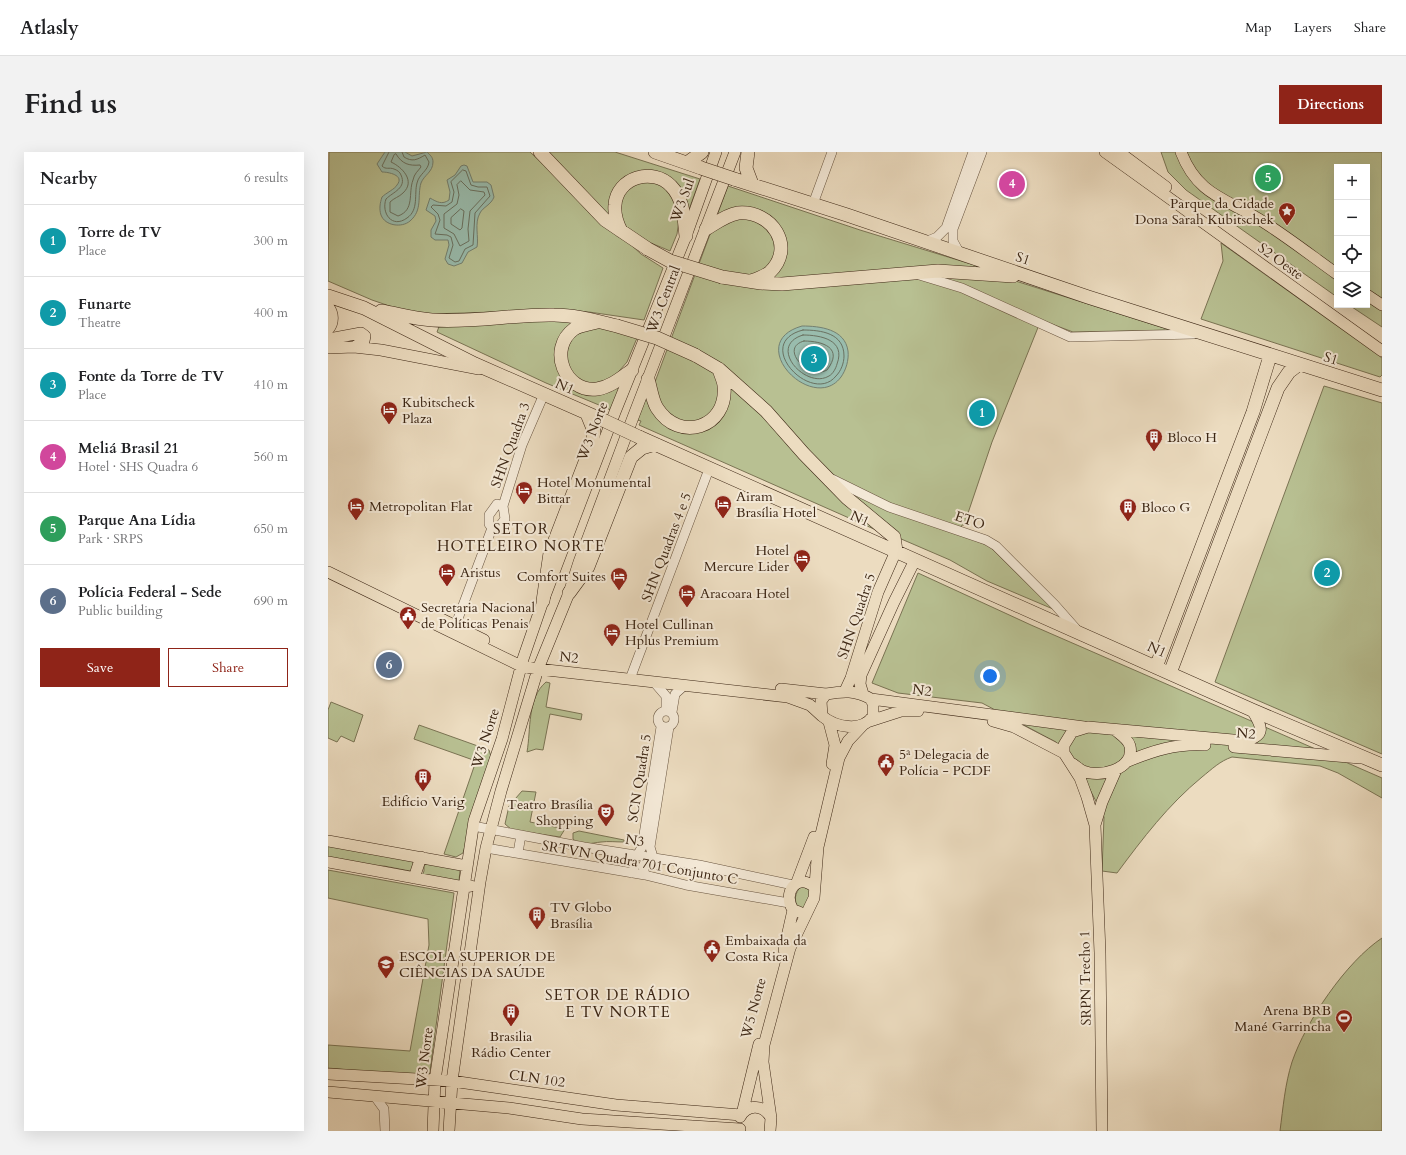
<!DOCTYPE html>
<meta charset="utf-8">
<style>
:root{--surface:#fff;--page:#f2f2f2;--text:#202124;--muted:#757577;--line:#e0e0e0;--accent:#8f2418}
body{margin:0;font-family:Cardo,serif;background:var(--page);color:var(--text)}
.controls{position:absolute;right:12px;top:12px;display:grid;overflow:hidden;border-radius:0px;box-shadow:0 4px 16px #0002}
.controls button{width:36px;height:36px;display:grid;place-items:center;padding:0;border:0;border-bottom:1px solid var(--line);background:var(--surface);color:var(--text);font:20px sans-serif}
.you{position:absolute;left:662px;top:524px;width:14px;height:14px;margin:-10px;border:3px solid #fff;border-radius:50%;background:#1a73e8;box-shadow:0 0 0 6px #1a73e833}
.badge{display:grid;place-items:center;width:26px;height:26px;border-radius:50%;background:var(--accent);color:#fff;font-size:13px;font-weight:700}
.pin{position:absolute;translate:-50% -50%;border:2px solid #fff;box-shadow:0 1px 4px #0006}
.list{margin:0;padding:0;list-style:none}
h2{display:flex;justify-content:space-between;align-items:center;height:52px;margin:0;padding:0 16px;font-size:17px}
h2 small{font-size:13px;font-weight:400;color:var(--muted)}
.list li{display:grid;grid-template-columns:26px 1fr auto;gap:12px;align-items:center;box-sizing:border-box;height:72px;padding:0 16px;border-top:1px solid var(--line)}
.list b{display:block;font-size:15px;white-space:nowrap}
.list p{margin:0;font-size:13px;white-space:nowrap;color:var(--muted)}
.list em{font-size:13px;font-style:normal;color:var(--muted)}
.actions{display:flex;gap:8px;padding:12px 16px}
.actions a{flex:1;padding:9px 0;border:1px solid var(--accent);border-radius:0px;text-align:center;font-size:14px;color:var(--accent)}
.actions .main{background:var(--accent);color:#fff}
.icon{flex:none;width:22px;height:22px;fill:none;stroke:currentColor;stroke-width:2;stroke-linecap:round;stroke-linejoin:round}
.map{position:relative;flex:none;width:1054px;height:979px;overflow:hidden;border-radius:0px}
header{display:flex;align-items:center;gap:24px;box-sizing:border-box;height:56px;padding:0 20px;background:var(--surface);border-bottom:1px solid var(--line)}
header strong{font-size:19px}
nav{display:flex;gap:22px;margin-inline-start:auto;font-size:14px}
.intro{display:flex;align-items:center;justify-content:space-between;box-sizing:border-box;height:96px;padding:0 24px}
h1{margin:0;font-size:28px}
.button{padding:10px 18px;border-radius:0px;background:var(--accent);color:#fff;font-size:14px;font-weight:700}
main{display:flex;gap:24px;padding:0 24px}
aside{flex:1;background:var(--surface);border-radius:0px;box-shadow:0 4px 16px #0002}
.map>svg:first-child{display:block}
.green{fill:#b8c092;stroke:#7a7353}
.water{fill:#99bcad;stroke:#748070}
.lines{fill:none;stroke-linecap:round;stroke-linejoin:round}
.shore{stroke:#6a7160;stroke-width:1}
.minor-casing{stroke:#68543f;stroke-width:10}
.major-casing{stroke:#3c2614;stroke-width:12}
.highway-casing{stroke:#3c2614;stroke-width:14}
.minor{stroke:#f3e8d6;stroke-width:9}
.major{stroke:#ecdcc0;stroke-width:11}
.highway{stroke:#ecdcc0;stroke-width:13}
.highway-bridge-casing{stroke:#3c2614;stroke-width:14;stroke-linecap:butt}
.highway-bridge{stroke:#ecdcc0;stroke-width:13}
.labels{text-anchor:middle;stroke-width:4;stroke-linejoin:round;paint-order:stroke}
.street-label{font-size:14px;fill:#3c2614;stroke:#f3e8d6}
.poi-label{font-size:14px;fill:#3c2614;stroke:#f3e8d6;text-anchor:start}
.neighbourhood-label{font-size:15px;letter-spacing:1px;fill:#3c2614;stroke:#f3e8d6}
</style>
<header>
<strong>Atlasly</strong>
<nav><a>Map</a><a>Layers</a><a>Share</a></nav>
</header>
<div class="intro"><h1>Find us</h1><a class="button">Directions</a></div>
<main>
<aside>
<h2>Nearby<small>6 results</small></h2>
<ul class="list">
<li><span class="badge" style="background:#0f9aa8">1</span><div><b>Torre de TV</b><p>Place</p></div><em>300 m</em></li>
<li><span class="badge" style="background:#0f9aa8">2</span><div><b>Funarte</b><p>Theatre</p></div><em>400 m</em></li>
<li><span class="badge" style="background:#0f9aa8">3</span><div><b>Fonte da Torre de TV</b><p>Place</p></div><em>410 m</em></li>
<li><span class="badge" style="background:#d1479c">4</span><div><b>Meliá Brasil 21</b><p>Hotel · SHS Quadra 6</p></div><em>560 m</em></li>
<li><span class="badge" style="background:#2e9e5b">5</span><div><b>Parque Ana Lídia</b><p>Park · SRPS</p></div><em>650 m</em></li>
<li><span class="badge" style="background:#5c6f8a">6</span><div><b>Polícia Federal - Sede</b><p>Public building</p></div><em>690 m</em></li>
</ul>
<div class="actions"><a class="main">Save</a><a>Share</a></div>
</aside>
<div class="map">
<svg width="1054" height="979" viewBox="0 0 1054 979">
<rect width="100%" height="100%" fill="#ecdcc0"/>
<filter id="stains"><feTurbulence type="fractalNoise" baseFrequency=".005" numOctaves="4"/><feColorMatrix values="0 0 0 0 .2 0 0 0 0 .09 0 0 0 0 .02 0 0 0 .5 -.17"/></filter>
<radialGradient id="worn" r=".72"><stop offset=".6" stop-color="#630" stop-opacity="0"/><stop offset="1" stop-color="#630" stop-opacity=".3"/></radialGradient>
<!-- green -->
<path class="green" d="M1,0H202L313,102L335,116L316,168L261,160L226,158L104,162L76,159L44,148L0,129Z
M217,0H287L372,27L359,63L347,30L301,26L284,66Z
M833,0H1054V175L1021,153H1039V15H1009V145L858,38L840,20Z
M308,29H331L345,44L351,68L349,82L342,99C320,89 288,82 293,52C294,49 294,45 295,43C297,38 304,33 308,29Z
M400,34L532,78L669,120L656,119L842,178L745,180L713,168L664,290L636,373H634L631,382L661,394L725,457L659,429L622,408L557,380L564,385L311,273L313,269L309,268L319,243L321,246Z
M893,91L1054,206V223L1052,225L873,167L895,109Z
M191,168L253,169L232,189L243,233L295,229L283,258L218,231L109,180L112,172Z
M267,175L289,179L309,186L299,210L285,226L266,233L249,228L237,208C242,184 245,183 267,175Z
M996,234L1054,251V602L887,530Z
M590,421L703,473L1054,626V646L1010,621L992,614L904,605C892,609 884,617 874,625C840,653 815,686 789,721L774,719L776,665L752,618L728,590L654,551L570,541L544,531Z
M218,530L222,531L218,555L254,562L253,568L222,562L215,598L208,597L199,600C203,578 199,546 218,530Z
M3,550L35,563L26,590L13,584L9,590L0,586V558Z
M91,573L161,598L164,608L135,701L128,705L116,702L148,609L86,587Z
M194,639L208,640L202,670L237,677L232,685L184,678L177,672L181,654Z
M251,679L296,688V690C288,690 280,689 273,690C263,691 253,695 245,687V681Z
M0,693L83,709L86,711L84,719H82L56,714L43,715L0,706Z
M96,711L132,718L131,729L94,724L96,719Z
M0,718L126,741L101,926L0,916V893L82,899L101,793L100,767L0,746Z
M473,734L485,739L476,757L471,756C465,749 467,741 473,734Z
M1054,786V979H952C955,956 957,932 964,910C978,869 1018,810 1054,786Z"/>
<!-- water -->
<path class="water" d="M57,0H77L84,4L99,0C102,3 105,5 105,10C105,20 96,23 93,31C89,44 95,58 82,69C74,76 57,74 53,63C51,57 52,51 54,45C58,41 67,37 69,33C77,23 60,20 54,20L49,12Z
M136,13L139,14L145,30H159L163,33L166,45C163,53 155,55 152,61C146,71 151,85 149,95L140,100L134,111L126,114L120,112L117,107L121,93L120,88H107L103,85V78L108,69L107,64L98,58L102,46C109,50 114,53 121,48L122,40L119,28L127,23L133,14Z
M474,174C492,174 517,177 520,199C521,208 518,218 513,225C485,263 414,191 474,174Z"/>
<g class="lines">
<!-- shore -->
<path class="shore" d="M61,0L54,14C58,18 61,15 66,17C69,18 72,20 73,23C79,36 65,40 58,47C53,61 64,77 79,66C91,58 86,42 89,31C91,22 100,19 101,10L97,3C89,8 84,10 76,5L74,0
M68,2C74,12 81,14 92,13L93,15C90,19 86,22 85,28C80,41 87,58 70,64L62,60V50C66,46 71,45 75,41C88,29 74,15 63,10L66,3Z
M135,18L138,19L143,33L150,35H159L162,44L147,61L145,93L137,97L131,109L127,110L121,106L125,93L123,85L119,83L107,82L112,68L110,62L103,55L105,53L118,54L124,50L126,40L123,30Z
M133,29L142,38L156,40L157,43L142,59L140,77L141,89L132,94L126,82L116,76V62L129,52L131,43L129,33Z
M133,57L136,59L134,76L132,78L123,72V66Z
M475,178C493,178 516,181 516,204C516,211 513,219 508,224C484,254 423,191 475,178Z
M475,183C493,183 518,188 509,212C508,216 505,222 501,224C478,238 438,194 475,183Z
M476,189C495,189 516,196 499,218C481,228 450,196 476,189Z"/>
<!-- minor casing -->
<g class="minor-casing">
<path id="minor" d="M485,52L504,0
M597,90L609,85L618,76L645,0
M632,102L625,89V77L654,0
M588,122L634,136L742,185L866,182
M504,327L561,355L658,388L668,394L727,453L750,479
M169,352L175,354L177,367L171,375L164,376L161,372V363Z
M175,354L194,293L216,242
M125,480L164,376
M302,527L381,317
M326,530L338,544V558
M330 567a8 8 0 1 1 16 0a8 8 0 1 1-16 0Z
M344,560L347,542L357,533
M145,674L256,695L371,713L465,733
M158,696L317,723L358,733L461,751
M190,701L193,683
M303,702L307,714L304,721
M309,704L314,695L333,575
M325,705L322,695L341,575
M317,723L315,714L320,705
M48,946L56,957L57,979"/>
</g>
<!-- major casing -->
<g class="major-casing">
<path id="major" d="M777,0L1054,199
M791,0L838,35
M853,0C870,45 901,47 937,71C962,87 985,105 1009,122
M1039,143L1054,153
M0,187L33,181L37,184L36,189L26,195
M0,196L26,195L53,198L151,217
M0,420L193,514L210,517L460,545L482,553L494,564
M99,460L156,488
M453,537L498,542
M517,539L523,526L550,440L568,399
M535,542L532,532L533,523L566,450L587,408
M543,547L545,552V564C534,581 507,575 494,564L493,549L498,542C515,539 528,538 543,547L756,575
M542,569L573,559H590
M665,569L686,575L736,601
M501,570L507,593L504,612
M906,595L1032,606
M798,610C824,599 849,591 877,593
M745,612C748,614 752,618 755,619C771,626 807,618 802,594C800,587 793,583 787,578
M767,673L774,650L788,618
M0,689L139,714
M0,710L136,735L143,734
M86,726L93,705
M469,730L486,685
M471,760L465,758C454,741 469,720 486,735
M456,798L465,758
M0,922L124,929L288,953L413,963
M0,940L181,956L254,967L412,977
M414,962L431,892
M412,965C420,951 436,953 443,966L442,979
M443,966L435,910L436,893L462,796L486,746L490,695L511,606L520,589L535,573
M105,979L107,928L146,669L174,587L195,507L215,449L287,260L358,84L388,0
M121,979L124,929L152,730L158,696L173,639L210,517L241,441L251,410L304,268L407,0
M774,979L772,801L767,673L759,645L752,626L736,601V593L744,580L760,575L916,589C939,584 934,574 924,558"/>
</g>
<!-- highway casing -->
<g class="highway-casing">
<path id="highway" d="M212,0L277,68L320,97
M327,0L373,16
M420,0L418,16L424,32
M359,11L374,0
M406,27L519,63L760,145L1054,238
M378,77C388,71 398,63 410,61C444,58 468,95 442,120C437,124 429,127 423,129
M293,79C289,71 286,62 287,53C289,25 325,15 343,34C356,47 356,67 358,84
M394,125L433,131L454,132L610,119L685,124
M0,144L36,156L147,212L277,269
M0,156C4,161 5,170 0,176
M53,159C70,162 87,167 104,168C145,171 186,162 226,163C248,163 268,169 289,174
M269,170C262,172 252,173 246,177C219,197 237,241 269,237C283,235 294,225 304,218
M367,203L391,217L438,259L476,302L519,346L566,385L568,399
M320,227C323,237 324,248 329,256C351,291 400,276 396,234C396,229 392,222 391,217
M311,285L924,558L1054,613
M241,441L260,415L303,305L314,296L327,292
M215,449L222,401L264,292L266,279L259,262
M828,515L925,260L942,204
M842,521L950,236L961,220L970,213"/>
</g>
<!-- minor -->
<use href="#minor" class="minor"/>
<!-- major -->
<use href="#major" class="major"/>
<!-- highway -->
<use href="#highway" class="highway"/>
<!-- highway-bridge casing -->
<g class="highway-bridge-casing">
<path id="highway-bridge" d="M373,16L406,27
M320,97L342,109L394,125
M289,174L329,186L367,203
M277,269L311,285"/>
</g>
<!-- highway-bridge -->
<use href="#highway-bridge" class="highway-bridge"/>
</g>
<!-- icons -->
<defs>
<g id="sight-pin" transform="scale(0.9)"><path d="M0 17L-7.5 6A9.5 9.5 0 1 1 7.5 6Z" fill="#8f2418" stroke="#f3e8d6"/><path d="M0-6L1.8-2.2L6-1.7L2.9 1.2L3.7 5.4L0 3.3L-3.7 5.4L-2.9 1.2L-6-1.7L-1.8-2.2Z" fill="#fff"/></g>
<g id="hotel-pin" transform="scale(0.9)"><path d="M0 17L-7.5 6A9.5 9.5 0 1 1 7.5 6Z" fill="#8f2418" stroke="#f3e8d6"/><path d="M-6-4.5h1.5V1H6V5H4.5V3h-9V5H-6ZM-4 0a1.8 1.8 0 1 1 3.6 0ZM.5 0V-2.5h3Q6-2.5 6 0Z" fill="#fff"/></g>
<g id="building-pin" transform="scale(0.9)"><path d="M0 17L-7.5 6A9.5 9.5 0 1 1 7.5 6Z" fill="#8f2418" stroke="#f3e8d6"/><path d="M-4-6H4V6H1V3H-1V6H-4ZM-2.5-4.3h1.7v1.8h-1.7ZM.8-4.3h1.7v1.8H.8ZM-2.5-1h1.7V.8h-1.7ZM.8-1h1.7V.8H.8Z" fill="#fff"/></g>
<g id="civic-pin" transform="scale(0.9)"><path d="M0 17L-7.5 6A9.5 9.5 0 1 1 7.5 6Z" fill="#8f2418" stroke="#f3e8d6"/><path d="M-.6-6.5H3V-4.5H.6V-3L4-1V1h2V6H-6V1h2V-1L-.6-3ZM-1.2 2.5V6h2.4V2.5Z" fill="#fff"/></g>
<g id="theatre-pin" transform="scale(0.9)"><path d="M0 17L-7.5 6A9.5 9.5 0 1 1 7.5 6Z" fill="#8f2418" stroke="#f3e8d6"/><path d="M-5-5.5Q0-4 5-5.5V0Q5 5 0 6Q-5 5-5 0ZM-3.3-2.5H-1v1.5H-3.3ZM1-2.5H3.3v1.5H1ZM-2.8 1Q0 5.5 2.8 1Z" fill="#fff"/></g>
<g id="university-pin" transform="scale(0.9)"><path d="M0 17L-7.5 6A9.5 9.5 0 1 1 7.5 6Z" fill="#8f2418" stroke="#f3e8d6"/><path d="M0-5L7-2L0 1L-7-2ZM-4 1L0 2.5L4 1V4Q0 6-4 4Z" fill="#fff"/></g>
<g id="stadium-pin" transform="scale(0.9)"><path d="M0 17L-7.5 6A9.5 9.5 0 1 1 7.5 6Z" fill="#8f2418" stroke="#f3e8d6"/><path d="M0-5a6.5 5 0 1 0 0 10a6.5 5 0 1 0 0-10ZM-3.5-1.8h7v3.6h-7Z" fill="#fff"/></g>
</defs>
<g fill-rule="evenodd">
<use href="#sight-pin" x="959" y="59"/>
<use href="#hotel-pin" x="61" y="258"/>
<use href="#building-pin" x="826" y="285"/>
<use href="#hotel-pin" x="196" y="338"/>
<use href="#hotel-pin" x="395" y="352"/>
<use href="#hotel-pin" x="28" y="354"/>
<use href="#building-pin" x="800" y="355"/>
<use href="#hotel-pin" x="474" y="406"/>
<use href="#hotel-pin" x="119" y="420"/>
<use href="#hotel-pin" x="291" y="424"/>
<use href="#hotel-pin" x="359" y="441"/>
<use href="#civic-pin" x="80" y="463"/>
<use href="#hotel-pin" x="284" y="480"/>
<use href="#civic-pin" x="558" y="610"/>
<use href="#building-pin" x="95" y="625"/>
<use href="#theatre-pin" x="278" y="660"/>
<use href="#building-pin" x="209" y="763"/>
<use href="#civic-pin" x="384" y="796"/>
<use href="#university-pin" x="58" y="812"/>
<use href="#building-pin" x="183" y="860"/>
<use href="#stadium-pin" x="1016" y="866"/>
</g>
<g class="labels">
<!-- street labels -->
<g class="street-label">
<text transform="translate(354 48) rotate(-70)" y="5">W3 Sul</text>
<text transform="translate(695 106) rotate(18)" y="5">S1</text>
<text transform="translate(953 109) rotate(36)" y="5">S2 Oeste</text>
<text transform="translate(335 147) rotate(-69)" y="5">W3 Central</text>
<text transform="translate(1003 206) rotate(17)" y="5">S1</text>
<text transform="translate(237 234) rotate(24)" y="5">N1</text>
<text transform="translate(264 279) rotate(-69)" y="5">W3 Norte</text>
<text transform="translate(182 293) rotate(-70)" y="5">SHN Quadra 3</text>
<text transform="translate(532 366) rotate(24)" y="5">N1</text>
<text transform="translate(642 368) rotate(19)" y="5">ETO</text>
<text transform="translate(338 395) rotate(-69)" y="5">SHN Quadras 4 e 5</text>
<text transform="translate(528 464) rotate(-71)" y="5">SHN Quadra 5</text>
<text transform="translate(829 497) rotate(24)" y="5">N1</text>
<text transform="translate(241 505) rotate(6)" y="5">N2</text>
<text transform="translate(594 538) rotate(8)" y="5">N2</text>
<text transform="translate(918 581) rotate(5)" y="5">N2</text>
<text transform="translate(157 586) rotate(-72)" y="5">W3 Norte</text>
<text transform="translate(311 626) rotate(-81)" y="5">SCN Quadra 5</text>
<text transform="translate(307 688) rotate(9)" y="5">N3</text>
<text transform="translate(312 710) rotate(10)" y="5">SRTVN Quadra 701 Conjunto C</text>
<text transform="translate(757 826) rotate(-91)" y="5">SRPN Trecho 1</text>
<text transform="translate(425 856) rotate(-75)" y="5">W5 Norte</text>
<text transform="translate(96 906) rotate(-83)" y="5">W3 Norte</text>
<text transform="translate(209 926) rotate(8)" y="5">CLN 102</text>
</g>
<!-- poi labels -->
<g class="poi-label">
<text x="946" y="56" text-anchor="end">Parque da Cidade<tspan x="946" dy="16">Dona Sarah Kubitschek</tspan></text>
<text x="74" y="255">Kubitscheck<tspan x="74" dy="16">Plaza</tspan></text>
<text x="839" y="290">Bloco H</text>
<text x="209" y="335">Hotel Monumental<tspan x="209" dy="16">Bittar</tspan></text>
<text x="408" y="349">Airam<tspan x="408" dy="16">Brasília Hotel</tspan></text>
<text x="41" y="359">Metropolitan Flat</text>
<text x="813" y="360">Bloco G</text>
<text x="461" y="403" text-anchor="end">Hotel<tspan x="461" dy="16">Mercure Lider</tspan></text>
<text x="132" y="425">Aristus</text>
<text x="278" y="429" text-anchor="end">Comfort Suites</text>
<text x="372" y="446">Aracoara Hotel</text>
<text x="93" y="460">Secretaria Nacional<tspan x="93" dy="16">de Políticas Penais</tspan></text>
<text x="297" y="477">Hotel Cullinan<tspan x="297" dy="16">Hplus Premium</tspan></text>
<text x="571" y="607">5ª Delegacia de<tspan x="571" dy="16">Polícia - PCDF</tspan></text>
<text x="95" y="654" text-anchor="middle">Edifício Varig</text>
<text x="265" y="657" text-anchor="end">Teatro Brasília<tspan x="265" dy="16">Shopping</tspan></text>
<text x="222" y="760">TV Globo<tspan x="222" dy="16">Brasília</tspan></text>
<text x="397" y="793">Embaixada da<tspan x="397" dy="16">Costa Rica</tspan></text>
<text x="71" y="809">ESCOLA SUPERIOR DE<tspan x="71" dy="16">CIÊNCIAS DA SAÚDE</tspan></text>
<text x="1003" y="863" text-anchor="end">Arena BRB<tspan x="1003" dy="16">Mané Garrincha</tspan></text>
<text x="183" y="889" text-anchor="middle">Brasilia<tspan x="183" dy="16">Rádio Center</tspan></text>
</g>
<!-- neighbourhood labels -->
<g class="neighbourhood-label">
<text x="193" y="382">SETOR<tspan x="193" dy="17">HOTELEIRO NORTE</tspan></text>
<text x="290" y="848">SETOR DE RÁDIO<tspan x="290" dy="17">E TV NORTE</tspan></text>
</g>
</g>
<rect width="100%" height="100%" filter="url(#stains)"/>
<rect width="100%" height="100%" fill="url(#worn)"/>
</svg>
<div class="controls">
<button>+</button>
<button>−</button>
<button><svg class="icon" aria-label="locate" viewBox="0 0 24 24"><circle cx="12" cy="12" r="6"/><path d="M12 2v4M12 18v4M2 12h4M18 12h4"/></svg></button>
<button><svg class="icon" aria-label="layers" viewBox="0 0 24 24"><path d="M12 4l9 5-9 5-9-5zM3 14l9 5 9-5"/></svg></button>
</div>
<div class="you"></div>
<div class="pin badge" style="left:654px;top:261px;background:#0f9aa8">1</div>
<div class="pin badge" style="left:999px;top:421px;background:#0f9aa8">2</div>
<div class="pin badge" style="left:486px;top:207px;background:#0f9aa8">3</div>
<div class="pin badge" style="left:684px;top:32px;background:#d1479c">4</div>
<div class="pin badge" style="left:940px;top:26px;background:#2e9e5b">5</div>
<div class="pin badge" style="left:61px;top:513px;background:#5c6f8a">6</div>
</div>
</main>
